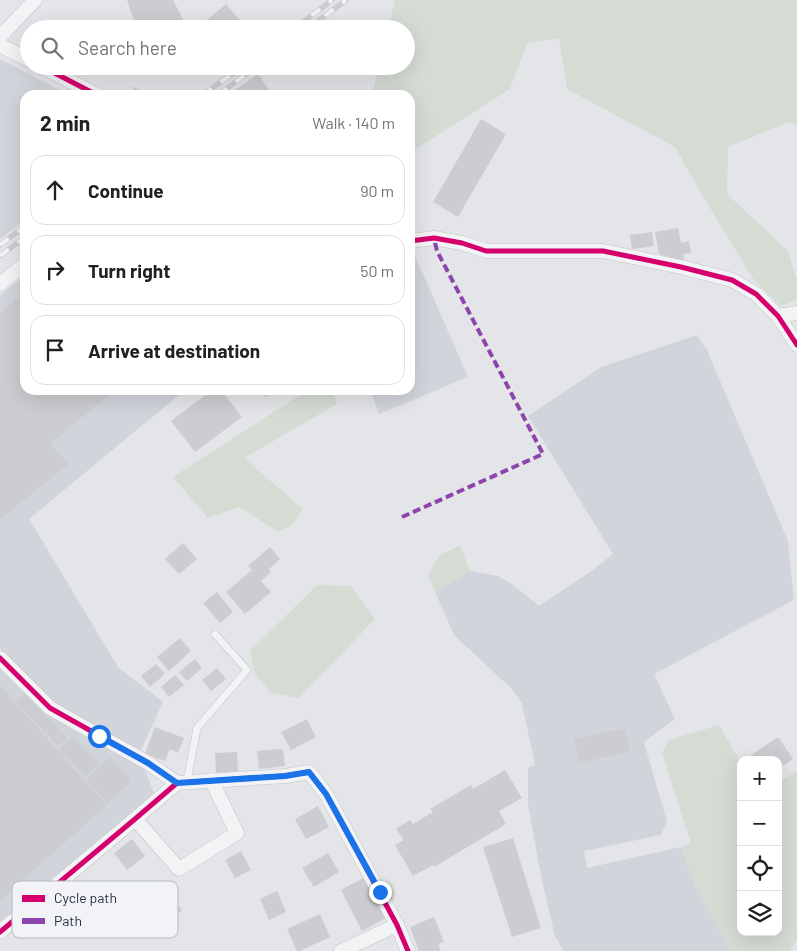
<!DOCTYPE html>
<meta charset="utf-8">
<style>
:root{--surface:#fff;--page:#f2f2f2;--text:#202124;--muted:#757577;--line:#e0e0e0}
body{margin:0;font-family:Barlow,sans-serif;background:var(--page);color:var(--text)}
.controls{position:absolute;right:15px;bottom:15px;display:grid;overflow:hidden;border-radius:10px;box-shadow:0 5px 20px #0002}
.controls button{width:45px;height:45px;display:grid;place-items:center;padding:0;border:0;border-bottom:1px solid var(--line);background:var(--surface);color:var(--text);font:25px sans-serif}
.stop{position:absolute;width:15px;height:15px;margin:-11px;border:4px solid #1a73e8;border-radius:50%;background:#fff}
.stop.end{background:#1a73e8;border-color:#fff;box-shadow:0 1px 5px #0008}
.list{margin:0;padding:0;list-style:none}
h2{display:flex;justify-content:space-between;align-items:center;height:65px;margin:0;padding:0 20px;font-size:21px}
h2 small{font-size:16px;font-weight:400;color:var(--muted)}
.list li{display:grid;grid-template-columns:32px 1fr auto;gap:15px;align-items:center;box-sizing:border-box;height:70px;margin:0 10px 10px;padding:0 10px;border:1px solid var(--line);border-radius:15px}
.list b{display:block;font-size:19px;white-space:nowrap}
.list em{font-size:16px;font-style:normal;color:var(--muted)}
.icon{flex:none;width:28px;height:28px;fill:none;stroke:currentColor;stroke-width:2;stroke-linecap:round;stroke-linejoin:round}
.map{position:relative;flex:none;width:797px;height:951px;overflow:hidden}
.search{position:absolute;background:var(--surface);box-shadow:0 5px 20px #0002;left:20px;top:20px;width:395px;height:55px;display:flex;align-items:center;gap:12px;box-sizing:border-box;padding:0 18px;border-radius:28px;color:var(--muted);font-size:19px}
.panel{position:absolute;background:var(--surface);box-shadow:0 5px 20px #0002;left:20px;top:90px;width:395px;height:305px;border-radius:15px}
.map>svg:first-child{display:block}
.built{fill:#d2d4db}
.green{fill:#d4dcd4}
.building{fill:#cccdd0}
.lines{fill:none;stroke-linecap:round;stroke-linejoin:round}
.service-casing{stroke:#c2c3c6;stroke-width:8}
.minor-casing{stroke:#c2c3c6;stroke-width:15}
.service{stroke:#f2f3f5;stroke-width:7}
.minor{stroke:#f2f3f5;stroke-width:14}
.rail-casing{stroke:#cccdd0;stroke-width:5.5}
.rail{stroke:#f1f3f7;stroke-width:4;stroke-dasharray:11;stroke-linecap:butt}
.quiet{stroke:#8e44ad;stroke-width:4;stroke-dasharray:8 4;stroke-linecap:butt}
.cycleway-casing{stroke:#f1f3f7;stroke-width:8}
.cycleway{stroke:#d6006c;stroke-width:5}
.route{stroke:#1a73e8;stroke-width:6}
.key{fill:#f1f3f7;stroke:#b5b8c1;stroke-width:1}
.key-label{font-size:14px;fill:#2a3042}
</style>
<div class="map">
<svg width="797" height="951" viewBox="0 0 797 951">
<rect width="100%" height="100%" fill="#e4e5e8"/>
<!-- built -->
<path class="built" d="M0,59L69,95H25V220L0,239Z
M410,249H412L468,377L379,414L370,390H410Z
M25,276V390H185L29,519L118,667L163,702L140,752L54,705L0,649V295Z
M697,335L707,350L788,541L794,600L654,674L675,719L644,742L667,822L661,835L584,851L587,868L681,847L694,883L731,951H564L555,936L541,876L528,804V768L535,765L522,703L512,689L454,635L435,592L470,571L498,576L513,585L539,606L594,569L613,554L528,416L601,367Z
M0,665L49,713L68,727L143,765L155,796L0,929Z"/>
<!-- green -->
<path class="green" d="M395,0H797V126L789,122L728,147L727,194L788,251L797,281V299L781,306L754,280L705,200L675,147L567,89L559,38L527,43L510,89L416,149L410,143V95H372L379,66H406V29H388Z
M308,390H332L337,404L244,458L303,509L294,523L279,532L239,507L208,518L173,477Z
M460,545L470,571L435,592L428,576L439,556Z
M317,585L351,586L375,619L299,698L271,693L255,674L250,651Z
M719,725L741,762V932H778V782L797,771V941L789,951H731L694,883L681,847L691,843L662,753L669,740Z"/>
<!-- building -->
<path class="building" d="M127,0H173L185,23L175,29H137Z
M226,4L243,24L237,29H196Z
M54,21L70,29H50Z
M82,66H103V68L82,69Z
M148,66H159L160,74L149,75Z
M181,66H191L185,71Z
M258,74L273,95H228Z
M134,87L152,95H130Z
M481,119L506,134L458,217L433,202Z
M678,228L681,243L689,241L691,253L683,254L684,261L659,254L655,232Z
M652,232L654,246L632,249L630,235Z
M25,293V390H115L51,443L68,464L0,520V313Z
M212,390H221L242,417L195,452L171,421Z
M260,390H275L265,397Z
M183,543L197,559L179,574L165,559Z
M270,547L280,559L269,569L271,572L261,581L271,592L245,614L226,592L252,570L248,566Z
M217,592L233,612L220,623L203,603Z
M180,638L191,651L169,671L157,657Z
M195,659L202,668L187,681L179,672Z
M156,664L165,674L150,687L141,676Z
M217,668L226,679L211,691L202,680Z
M175,675L184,685L169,697L161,687Z
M0,686L107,805L0,900Z
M25,694L67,738L58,746L16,702Z
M307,719L316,737L291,750L281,732Z
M155,727L184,738L178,753L170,749L165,761L145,754Z
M625,728L630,751L579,763L574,739Z
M73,736L99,763L86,776L59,750Z
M778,737L793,759L778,769V760H744Z
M283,749L285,766L259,769L257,751Z
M237,752L238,771L216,773L215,753Z
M110,757L132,780L108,803L86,780Z
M505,770L522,798L499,811L506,824L434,867L433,865L413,876L395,845L404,840L396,829L410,820L413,824L433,812L430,809L471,785L473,789Z
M318,806L329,827L306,839L295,819Z
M513,838L541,928L512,937L483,847Z
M132,839L145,856L127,870L114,853Z
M241,851L251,870L235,878L225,860Z
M328,853L339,872L314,887L302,868Z
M365,877L386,918L362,931L341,890Z
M160,883L182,910L171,920L148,893Z
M277,891L286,912L269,920L260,899Z
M320,914L330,937L300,951H297L287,929Z
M434,917L444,942L438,944L441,951H419L410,927Z"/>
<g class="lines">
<!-- service casing -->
<g class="service-casing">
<path id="service" d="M187,782L197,728L247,670L215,634"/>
</g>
<!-- minor casing -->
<g class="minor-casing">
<path id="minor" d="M0,37L35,0
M0,45L29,60
M41,66L97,95
M410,241L434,238L462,243L486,251H603L681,267L732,280L756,294L778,316L797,345
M0,284L25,264
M778,316L797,313
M0,658L50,708L148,763L177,783
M135,819L179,869L237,833L211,780
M0,932L135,819L177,783L285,776L309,772L326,794L397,925L408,951
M341,951L397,925"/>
</g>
<!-- service -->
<use href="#service" class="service"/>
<!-- minor -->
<use href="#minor" class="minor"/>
<!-- rail casing -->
<g class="rail-casing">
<path id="rail" d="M294,29L332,0
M307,29L346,0
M203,95L243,66
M218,95L257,66
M0,245L25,226
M0,256L25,237"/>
</g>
<!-- rail -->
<use href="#rail" class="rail"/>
<!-- quiet -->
<path class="quiet" d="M402,517L543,454L437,251L434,238"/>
<!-- cycleway casing -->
<g class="cycleway-casing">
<path id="cycleway" d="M41,66L97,95
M410,241L434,238L462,243L486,251H603L681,267L732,280L756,294L778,316L797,345
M0,658L50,708L148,763L177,783
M0,932L135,819L177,783L285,776L309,772L326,794L397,925L408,951"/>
</g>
<!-- cycleway -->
<use href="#cycleway" class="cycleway"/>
</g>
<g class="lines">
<!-- route -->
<path class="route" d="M99,736L148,763L177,783L285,776L309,772L326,794L380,892"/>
</g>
<!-- legend -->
<rect x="12" y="881" width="166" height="57" rx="8" class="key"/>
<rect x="22" y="895" width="23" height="7" fill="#d6006c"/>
<rect x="22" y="918" width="23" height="6" fill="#8e44ad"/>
<g class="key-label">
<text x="54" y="903">Cycle path</text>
<text x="54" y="926">Path</text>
</g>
</svg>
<div class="controls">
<button>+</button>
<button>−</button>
<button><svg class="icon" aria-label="locate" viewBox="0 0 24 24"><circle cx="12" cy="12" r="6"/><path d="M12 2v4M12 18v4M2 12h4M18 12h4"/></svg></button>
<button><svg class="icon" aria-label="layers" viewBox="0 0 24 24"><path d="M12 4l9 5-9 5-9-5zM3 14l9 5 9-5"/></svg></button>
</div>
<div class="stop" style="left:99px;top:736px"></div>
<div class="stop end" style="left:380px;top:892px"></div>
<div class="search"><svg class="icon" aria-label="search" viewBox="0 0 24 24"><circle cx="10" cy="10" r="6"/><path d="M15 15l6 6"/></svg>Search here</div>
<section class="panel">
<h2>2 min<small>Walk · 140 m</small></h2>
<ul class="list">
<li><svg class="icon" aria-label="ahead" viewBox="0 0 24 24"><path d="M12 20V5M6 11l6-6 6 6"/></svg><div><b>Continue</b></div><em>90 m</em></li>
<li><svg class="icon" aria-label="right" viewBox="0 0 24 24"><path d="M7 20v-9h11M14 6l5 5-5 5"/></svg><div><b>Turn right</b></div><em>50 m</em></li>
<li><svg class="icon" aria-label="arrive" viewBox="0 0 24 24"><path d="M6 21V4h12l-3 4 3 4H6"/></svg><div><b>Arrive at destination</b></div></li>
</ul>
</section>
</div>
